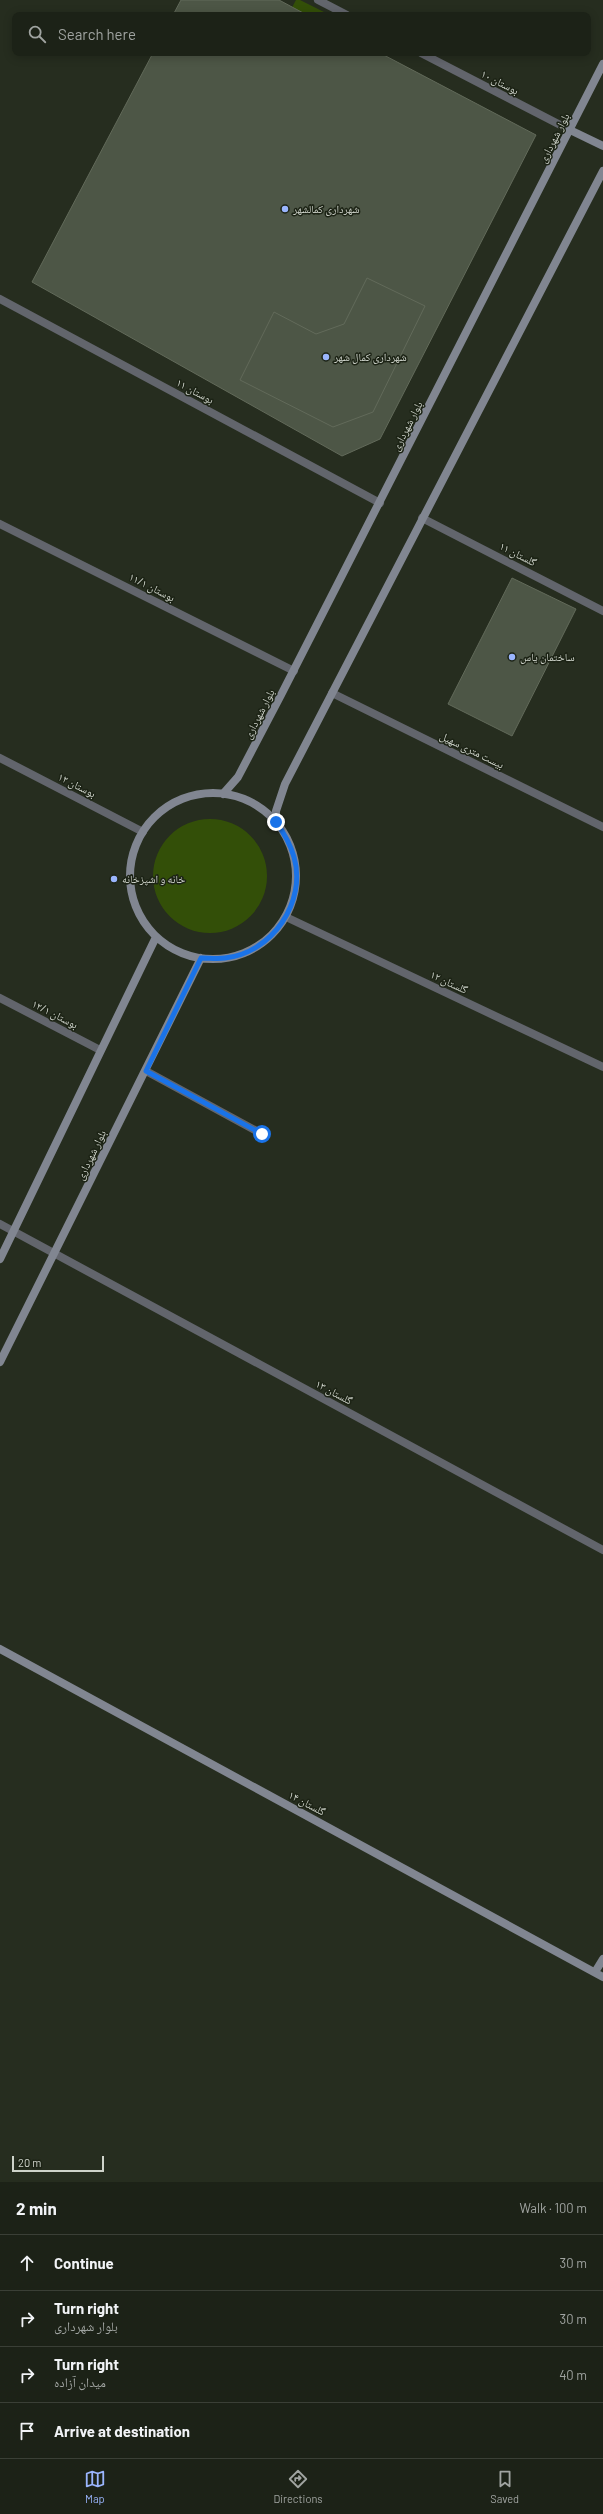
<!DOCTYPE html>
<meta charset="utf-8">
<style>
:root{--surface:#1c2217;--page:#292f24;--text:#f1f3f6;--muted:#a0a4a1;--line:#3a3f36;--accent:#9ab5fd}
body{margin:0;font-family:Barlow,"Noto Naskh Arabic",sans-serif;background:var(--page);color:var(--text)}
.scale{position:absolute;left:12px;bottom:10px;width:92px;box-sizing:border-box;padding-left:4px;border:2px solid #ced3ca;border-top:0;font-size:11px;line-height:14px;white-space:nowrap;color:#ced3ca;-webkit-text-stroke:3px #1c2315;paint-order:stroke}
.stop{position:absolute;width:12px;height:12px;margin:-9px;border:3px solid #1a73e8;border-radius:50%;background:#fff}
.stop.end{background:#1a73e8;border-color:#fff;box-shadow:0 1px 4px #0008}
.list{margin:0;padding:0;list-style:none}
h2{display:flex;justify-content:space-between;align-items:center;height:52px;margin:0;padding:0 16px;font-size:17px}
h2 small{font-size:13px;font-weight:400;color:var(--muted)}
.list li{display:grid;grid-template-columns:26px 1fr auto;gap:12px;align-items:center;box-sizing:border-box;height:56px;padding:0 16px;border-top:1px solid var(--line)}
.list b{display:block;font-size:15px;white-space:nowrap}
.list p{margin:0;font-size:13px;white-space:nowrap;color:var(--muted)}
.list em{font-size:13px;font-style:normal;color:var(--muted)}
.icon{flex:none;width:22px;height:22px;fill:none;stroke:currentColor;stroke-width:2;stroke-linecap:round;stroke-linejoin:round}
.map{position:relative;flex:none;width:603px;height:2182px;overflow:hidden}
.search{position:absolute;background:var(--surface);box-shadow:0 2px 10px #0003;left:12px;right:12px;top:12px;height:44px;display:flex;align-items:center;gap:10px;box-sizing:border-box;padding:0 14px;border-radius:8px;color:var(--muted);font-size:15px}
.sheet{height:276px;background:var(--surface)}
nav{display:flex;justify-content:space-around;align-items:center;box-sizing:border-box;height:56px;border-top:1px solid var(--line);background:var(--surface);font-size:11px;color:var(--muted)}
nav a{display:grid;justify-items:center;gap:2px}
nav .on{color:var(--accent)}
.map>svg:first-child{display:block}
.green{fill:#334f08}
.building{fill:#4d5646;stroke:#626a5a}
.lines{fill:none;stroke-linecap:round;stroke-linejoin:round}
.street{stroke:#62656c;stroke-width:8}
.secondary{stroke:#818691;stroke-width:8}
.route{stroke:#1a73e8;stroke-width:5}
.poi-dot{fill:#9ab5fd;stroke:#1c2315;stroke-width:1.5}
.labels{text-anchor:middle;stroke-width:3;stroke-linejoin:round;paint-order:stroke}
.street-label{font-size:11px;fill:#ced3ca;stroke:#1c2315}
.poi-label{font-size:11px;fill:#ced3ca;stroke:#1c2315;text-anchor:start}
</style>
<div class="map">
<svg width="603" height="2182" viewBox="0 0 603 2182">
<rect width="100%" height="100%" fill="#262d1f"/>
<!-- green -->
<path class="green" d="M296,0H300L330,15H288Z
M153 876a57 57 0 1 1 114 0a57 57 0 1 1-114 0Z"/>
<!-- building -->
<path class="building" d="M181,0H279L307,15H173Z
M153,53H380L536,135L380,439L342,456L32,282Z
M367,278L425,306L373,412L333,427L240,380L274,312L316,334L344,324Z
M512,578L576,609L512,736L448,704Z"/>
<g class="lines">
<!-- street -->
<path class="street" d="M318,0L347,15
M421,53L570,130
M0,299L380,503
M422,518L603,611
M0,524L294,671
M332,693L603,827
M0,758L143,832
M286,917L603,1067
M0,998L100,1050
M146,1071L262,1134
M0,1224L603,1550"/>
<!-- secondary -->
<path class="secondary" d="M570,130L603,146
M130 876a83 83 0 1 1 166 0a83 83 0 1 1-166 0Z
M223,794L238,777L281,695L603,64
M276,822V811L285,784L603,171
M0,1259L156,937
M0,1362L201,958
M0,1649L603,1977
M595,1972L603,1959"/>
</g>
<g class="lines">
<!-- route -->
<path class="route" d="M262,1134L146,1071L201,958C209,958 218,959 225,958C272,953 307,902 294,857C290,843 284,833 276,822"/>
</g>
<!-- markers -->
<g class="poi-dot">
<circle cx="285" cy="209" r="4"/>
<circle cx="326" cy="357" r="4"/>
<circle cx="512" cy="657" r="4"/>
<circle cx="114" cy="879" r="4"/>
</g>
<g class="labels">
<!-- street labels -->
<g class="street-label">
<text transform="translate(500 82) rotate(27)" y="4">بوستان ۱۰</text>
<text transform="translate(554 138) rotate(-63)" y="4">بلوار شهرداری</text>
<text transform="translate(195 391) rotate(28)" y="4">بوستان ۱۱</text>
<text transform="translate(407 426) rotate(-63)" y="4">بلوار شهرداری</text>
<text transform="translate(518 554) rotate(27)" y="4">گلستان ۱۱</text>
<text transform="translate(152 587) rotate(27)" y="4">بوستان ۱۱/۱</text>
<text transform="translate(259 714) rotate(-63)" y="4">بلوار شهرداری</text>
<text transform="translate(472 750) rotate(26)" y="4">بیست متری سهیل</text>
<text transform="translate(77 785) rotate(27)" y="4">بوستان ۱۲</text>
<text transform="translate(449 982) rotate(25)" y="4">گلستان ۱۲</text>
<text transform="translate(55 1014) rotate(27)" y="4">بوستان ۱۲/۱</text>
<text transform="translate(91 1155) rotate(-64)" y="4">بلوار شهرداری</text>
<text transform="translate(334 1392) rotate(28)" y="4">گلستان ۱۳</text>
<text transform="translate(307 1803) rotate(28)" y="4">گلستان ۱۴</text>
</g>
<!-- poi labels -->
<g class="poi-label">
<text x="293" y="213">شهرداری کمالشهر</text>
<text x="334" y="361">شهرداری کمال شهر</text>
<text x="520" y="661">ساختمان یاس</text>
<text x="122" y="883">خانه و اشپزخانه</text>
</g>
</g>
</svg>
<div class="scale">20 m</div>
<div class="stop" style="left:262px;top:1134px"></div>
<div class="stop end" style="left:276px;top:822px"></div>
<div class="search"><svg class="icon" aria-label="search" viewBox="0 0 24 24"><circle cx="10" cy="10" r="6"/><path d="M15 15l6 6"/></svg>Search here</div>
</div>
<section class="sheet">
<h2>2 min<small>Walk · 100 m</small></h2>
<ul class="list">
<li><svg class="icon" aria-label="ahead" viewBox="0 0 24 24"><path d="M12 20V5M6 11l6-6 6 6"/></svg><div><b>Continue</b></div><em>30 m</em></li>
<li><svg class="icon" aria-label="right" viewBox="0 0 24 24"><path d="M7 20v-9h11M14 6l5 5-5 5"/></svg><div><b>Turn right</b><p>بلوار شهرداری</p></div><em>30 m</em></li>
<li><svg class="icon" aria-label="right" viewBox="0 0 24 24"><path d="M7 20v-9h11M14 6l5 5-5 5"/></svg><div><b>Turn right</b><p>میدان آزاده</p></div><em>40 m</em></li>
<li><svg class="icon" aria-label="arrive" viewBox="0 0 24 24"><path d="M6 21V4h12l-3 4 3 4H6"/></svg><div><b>Arrive at destination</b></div></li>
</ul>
</section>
<nav>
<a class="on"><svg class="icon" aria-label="map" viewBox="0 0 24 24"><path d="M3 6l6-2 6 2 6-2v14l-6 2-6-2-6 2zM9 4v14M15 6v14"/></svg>Map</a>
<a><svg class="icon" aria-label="directions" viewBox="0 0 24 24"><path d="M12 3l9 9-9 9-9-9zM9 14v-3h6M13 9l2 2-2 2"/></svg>Directions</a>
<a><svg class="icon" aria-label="saved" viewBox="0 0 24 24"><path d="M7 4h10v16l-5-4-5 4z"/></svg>Saved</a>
</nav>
